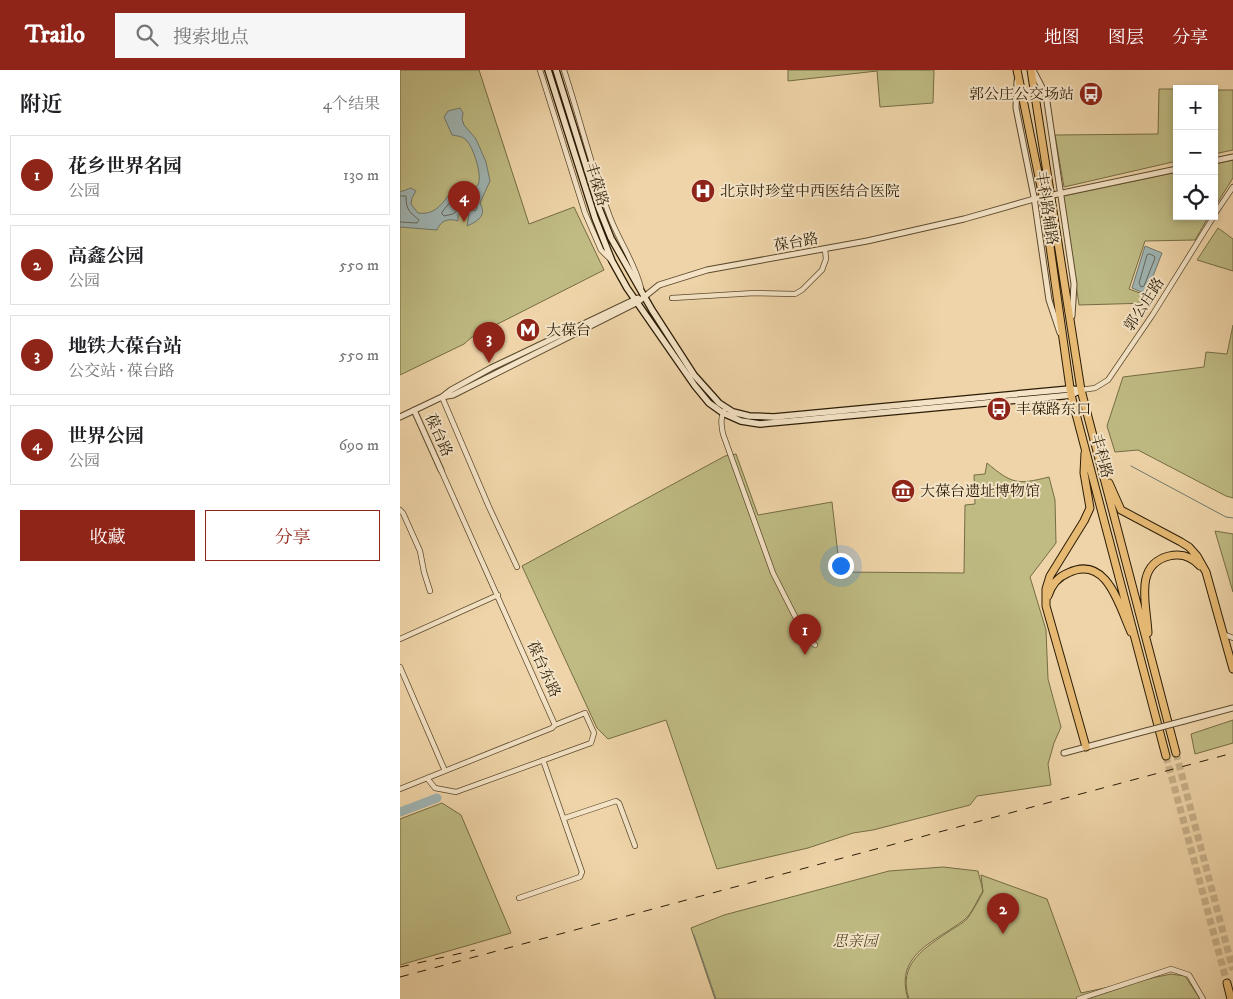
<!DOCTYPE html>
<html lang="zh">
<meta charset="utf-8">
<style>
:root{--surface:#fff;--page:#f6f6f6;--text:#202124;--muted:#757577;--line:#e0e0e0;--accent:#8f2418}
body{margin:0;font-family:"IM FELL DW Pica","Noto Serif SC",serif;background:var(--page);color:var(--text)}
.controls{position:absolute;right:15px;top:15px;display:grid;overflow:hidden;border-radius:0px;box-shadow:0 2px 8px #0003}
.controls button{width:45px;height:45px;display:grid;place-items:center;padding:0;border:0;border-bottom:1px solid var(--line);background:var(--surface);color:var(--text);font:25px sans-serif}
.you{position:absolute;left:440px;top:495px;width:18px;height:18px;margin:-12px;border:4px solid #fff;border-radius:50%;background:#1a73e8;box-shadow:0 0 0 8px #1a73e833}
.badge{display:grid;place-items:center;width:32px;height:32px;border-radius:50%;background:var(--accent);color:#fff;font-size:16px;font-weight:700}
.pin{position:absolute;translate:-50% -41px;filter:drop-shadow(0 1px 2px #0008)}
.pin::after{content:'';position:absolute;top:26px;width:18px;height:15px;background:inherit;clip-path:polygon(0 0,100% 0,50% 100%)}
.list{margin:0;padding:0;list-style:none}
h2{display:flex;justify-content:space-between;align-items:center;height:65px;margin:0;padding:0 20px;font-size:21px}
h2 small{font-size:16px;font-weight:400;color:var(--muted)}
.list li{display:grid;grid-template-columns:32px 1fr auto;gap:15px;align-items:center;box-sizing:border-box;height:80px;margin:0 10px 10px;padding:0 10px;border:1px solid var(--line);border-radius:0px}
.list b{display:block;font-size:19px;white-space:nowrap}
.list p{margin:0;font-size:16px;white-space:nowrap;color:var(--muted)}
.list em{font-size:16px;font-style:normal;color:var(--muted)}
.actions{display:flex;gap:10px;padding:15px 20px}
.actions a{flex:1;padding:11px 0;border:1px solid var(--accent);border-radius:0px;text-align:center;font-size:18px;color:var(--accent)}
.actions .main{background:var(--accent);color:#fff}
.icon{flex:none;width:28px;height:28px;fill:none;stroke:currentColor;stroke-width:2;stroke-linecap:round;stroke-linejoin:round}
.map{position:relative;flex:none;width:833px;height:929px;overflow:hidden}
header{display:flex;align-items:center;gap:30px;box-sizing:border-box;height:70px;padding:0 25px;background:var(--accent);color:#fff}
header strong{font-size:24px}
nav{display:flex;gap:28px;margin-inline-start:auto;font-size:18px}
.search{width:350px;height:45px;background:var(--page);display:flex;align-items:center;gap:12px;box-sizing:border-box;padding:0 18px;border-radius:0px;color:var(--muted);font-size:19px}
main{display:flex}
aside{flex:1;background:var(--surface)}
.map>svg:first-child{display:block}
.green{fill:#bfbb83;stroke:#756c44}
.water{fill:#9fb5b4;stroke:#71786e}
.lines{fill:none;stroke-linecap:round;stroke-linejoin:round}
.shore{stroke:#65685d;stroke-width:1}
.stream{stroke:#71786e;stroke-width:1}
.river{stroke:#9fb5b4;stroke-width:9}
.primary-tunnel{stroke:#c7af88;stroke-width:7;stroke-dasharray:7 3.5;stroke-linecap:butt}
.minor-casing{stroke:#5c4a2e;stroke-width:6}
.tertiary-casing{stroke:#5c4a2e;stroke-width:7}
.secondary-casing{stroke:#2b1c06;stroke-width:8}
.primary-casing{stroke:#2b1c06;stroke-width:9}
.minor{stroke:#f4e3c6;stroke-width:4.5}
.tertiary{stroke:#f4e3c6;stroke-width:5}
.secondary{stroke:#f4e3c6;stroke-width:5.5}
.primary{stroke:#e7ba74;stroke-width:7}
.rail{stroke:#2b1c06;stroke-width:1;stroke-dasharray:9 9;stroke-linecap:butt}
.tertiary-bridge-casing{stroke:#5c4a2e;stroke-width:7;stroke-linecap:butt}
.tertiary-bridge{stroke:#f4e3c6;stroke-width:5}
.labels{text-anchor:middle;stroke-width:4;stroke-linejoin:round;paint-order:stroke}
.poi-label{font-size:15px;fill:#2b1c06;stroke:#f4e3c6;text-anchor:start}
.street-label{font-size:15px;fill:#2b1c06;stroke:#f4e3c6}
.park-label{font-size:15px;font-style:italic;fill:#574c2c;stroke:#f4e3c6}
</style>
<header>
<strong>Trailo</strong>
<div class="search"><svg class="icon" aria-label="search" viewBox="0 0 24 24"><circle cx="10" cy="10" r="6"/><path d="M15 15l6 6"/></svg>搜索地点</div>
<nav><a>地图</a><a>图层</a><a>分享</a></nav>
</header>
<main>
<aside>
<h2>附近<small>4个结果</small></h2>
<ul class="list">
<li><span class="badge">1</span><div><b>花乡世界名园</b><p>公园</p></div><em>130 m</em></li>
<li><span class="badge">2</span><div><b>高鑫公园</b><p>公园</p></div><em>550 m</em></li>
<li><span class="badge">3</span><div><b>地铁大葆台站</b><p>公交站 · 葆台路</p></div><em>550 m</em></li>
<li><span class="badge">4</span><div><b>世界公园</b><p>公园</p></div><em>690 m</em></li>
</ul>
<div class="actions"><a class="main">收藏</a><a>分享</a></div>
</aside>
<div class="map">
<svg width="833" height="929" viewBox="0 0 833 929">
<rect width="100%" height="100%" fill="#eed4a8"/>
<filter id="stains"><feTurbulence type="fractalNoise" baseFrequency=".004" numOctaves="4"/><feColorMatrix values="0 0 0 0 .2 0 0 0 0 .09 0 0 0 0 .02 0 0 0 .5 -.17"/></filter>
<radialGradient id="worn" r=".72"><stop offset=".6" stop-color="#630" stop-opacity="0"/><stop offset="1" stop-color="#630" stop-opacity=".3"/></radialGradient>
<!-- green -->
<path class="green" d="M0,0H79L129,154L174,137L204,200L72,267L64,274L0,305Z
M388,0H534L533,33L480,37L477,1L388,11Z
M759,19H777V91L664,117L655,65L758,64Z
M814,20H833V80L814,84Z
M833,90V108L814,138V94Z
M777,102V146H809L795,170L745,171L729,219L751,227L749,233L679,235L663,126Z
M818,158L833,169V201L797,190Z
M833,255V428L826,426L738,380L715,382L707,356L723,307L804,297L806,282L827,284Z
M336,384L358,445L432,432L440,502L564,503L565,435L575,434L574,405L585,404L587,393C612,414 617,415 649,407L655,430L656,473L630,507L646,560L648,609L661,657L654,673L648,694L651,715L577,726L570,735L473,760L453,763L408,778L317,799L266,650L208,669L197,658L122,496L325,386Z
M815,461L833,464V522Z
M833,650V673L795,684L791,664Z
M42,733L61,745L111,863L0,895V749Z
M543,797L578,801L583,821C577,830 572,844 564,850C535,872 494,884 508,929H315L291,858L324,845L489,801Z
M581,805L647,829L681,923L771,904L785,906L800,929H509C497,893 525,878 551,860C556,857 563,853 567,849C573,841 578,831 583,822Z"/>
<!-- water -->
<path class="water" d="M60,38L63,43L62,49L64,55L76,69L86,92L90,111L80,133C87,146 78,151 67,156L69,144L63,141L58,145V151C49,148 41,150 37,160L0,157V122L11,118L16,121L12,128L11,134L18,143C34,145 40,136 49,125C56,125 61,127 68,125C71,120 79,117 79,111C81,102 73,76 66,70C62,66 57,66 52,65L44,47L48,41Z
M745,176L762,183L746,224L732,218Z"/>
<g class="lines">
<!-- shore -->
<path class="shore" d="M0,126H6C6,141 10,142 19,150L17,153L0,152
M73,128L76,130L77,138L75,141L63,135L53,144L44,146L42,144V142L52,130L62,133Z
M750,184L754,186L755,188L744,216L741,217L739,213L747,185Z"/>
<!-- stream -->
<path class="stream" d="M731,396L826,447L833,448
M294,865L316,929"/>
<!-- river -->
<path class="river" d="M0,742L37,728"/>
<!-- primary-tunnel -->
<path class="primary-tunnel" d="M776,683L833,900
M766,686L827,913"/>
<!-- minor casing -->
<g class="minor-casing">
<path id="minor" d="M140,0L185,143L201,180L211,190
M164,0C180,49 192,99 210,147C219,171 235,193 241,218
M814,145L833,117
M272,228L355,223L395,224L402,220L422,200L426,189L425,179
M681,320L695,318L708,310L753,244L814,146
M42,327L89,437L117,497
M326,338C320,346 321,354 323,364L373,503L406,568L415,575
M0,440L3,443L20,481L24,502L30,521
M823,564L833,568
M0,569L98,525
M0,597L45,701
M27,708L35,718L56,722L191,673L194,663L185,643L155,655
M0,719L152,658L155,655L41,400
M165,748L216,731L219,733L235,776
M119,828L180,807L182,802L143,690
M679,929L771,899L789,905L803,929"/>
</g>
<!-- tertiary casing -->
<g class="tertiary-casing">
<path id="tertiary" d="M633,0L646,25L674,214L672,246
M617,11L616,38L634,127L649,230L660,263
M814,91L833,87
M42,327L53,325L238,232L259,215L307,200L467,171L564,149L634,129L777,99
M14,340L41,400
M0,347L42,327L51,320L91,298L238,228
M784,651L833,638
M664,683L746,661"/>
</g>
<!-- secondary casing -->
<g class="secondary-casing">
<path id="secondary" d="M148,0L195,148L212,191L227,218L295,316L309,333L323,343L341,351L360,354L662,326L671,325L681,320
M156,0L199,138L211,168L252,240L294,305L319,333L333,342L349,346L374,347L670,319L681,320"/>
</g>
<!-- primary casing -->
<g class="primary-casing">
<path id="primary" d="M617,0L643,127L671,325L766,686
M631,0L681,320L776,683
M685,383L684,403L690,438L684,451L650,506L646,519V536L686,677
M709,413L721,440L781,472L789,477L797,486L806,502L833,599
M648,526C651,516 658,507 668,503C707,484 719,536 731,562
M748,563C747,536 733,495 769,486C781,483 792,487 800,496
M827,913L831,929"/>
</g>
<!-- minor -->
<use href="#minor" class="minor"/>
<!-- tertiary -->
<use href="#tertiary" class="tertiary"/>
<!-- secondary -->
<use href="#secondary" class="secondary"/>
<!-- primary -->
<use href="#primary" class="primary"/>
<!-- rail -->
<path class="rail" d="M0,897L75,880
M0,907L833,683"/>
<!-- tertiary-bridge casing -->
<g class="tertiary-bridge-casing">
<path id="tertiary-bridge" d="M746,661L784,651"/>
</g>
<!-- tertiary-bridge -->
<use href="#tertiary-bridge" class="tertiary-bridge"/>
</g>
<!-- icons -->
<defs>
<g id="bus-disc" transform="scale(1.25)"><circle r="9.5" fill="#8f2418" stroke="#f4e3c6"/><path d="M-5-6H5V4H4V6H2V4H-2V6H-4V4H-5ZM-3.5-4V0h7V-4ZM-3.5 1.2v1.5H-2V1.2ZM2 1.2v1.5H3.5V1.2Z" fill="#fff"/></g>
<g id="hospital-disc" transform="scale(1.25)"><circle r="9.5" fill="#8f2418" stroke="#f4e3c6"/><path d="M-5-5h3v3.5h4V-5h3V5h-3V1.5h-4V5h-3Z" fill="#fff"/></g>
<g id="metro-disc" transform="scale(1.25)"><circle r="9.5" fill="#8f2418" stroke="#f4e3c6"/><path d="M-5.5 5V-5H-3L0 0L3-5H5.5V5H3V-.5L0 4L-3-.5V5Z" fill="#fff"/></g>
<g id="museum-disc" transform="scale(1.25)"><circle r="9.5" fill="#8f2418" stroke="#f4e3c6"/><path d="M0-6L6-3V-2H-6V-3ZM-5-1h2V3h-2ZM-1-1h2V3h-2ZM3-1h2V3H3ZM-6 4H6V6H-6Z" fill="#fff"/></g>
</defs>
<g fill-rule="evenodd">
<use href="#bus-disc" x="691" y="24"/>
<use href="#hospital-disc" x="303" y="121"/>
<use href="#metro-disc" x="128" y="260"/>
<use href="#bus-disc" x="599" y="339"/>
<use href="#museum-disc" x="503" y="421"/>
</g>
<g class="labels">
<!-- poi labels -->
<g class="poi-label">
<text x="674" y="29" text-anchor="end">郭公庄公交场站</text>
<text x="320" y="126">北京时珍堂中西医结合医院</text>
<text x="146" y="265">大葆台</text>
<text x="616" y="344">丰葆路东口</text>
<text x="520" y="426">大葆台遗址博物馆</text>
</g>
<!-- street labels -->
<g class="street-label">
<text transform="translate(197 114) rotate(73)" y="5">丰葆路</text>
<text transform="translate(647 138) rotate(81)" y="5">丰科路辅路</text>
<text transform="translate(396 172) rotate(-10)" y="5">葆台路</text>
<text transform="translate(744 234) rotate(-57)" y="5">郭公庄路</text>
<text transform="translate(39 365) rotate(66)" y="5">葆台路</text>
<text transform="translate(702 386) rotate(75)" y="5">丰科路</text>
<text transform="translate(144 599) rotate(66)" y="5">葆台东路</text>
</g>
<!-- park labels -->
<g class="park-label">
<text x="455" y="876">思亲园</text>
</g>
</g>
<rect width="100%" height="100%" filter="url(#stains)"/>
<rect width="100%" height="100%" fill="url(#worn)"/>
</svg>
<div class="controls">
<button>+</button>
<button>−</button>
<button><svg class="icon" aria-label="locate" viewBox="0 0 24 24"><circle cx="12" cy="12" r="6"/><path d="M12 2v4M12 18v4M2 12h4M18 12h4"/></svg></button>
</div>
<div class="you"></div>
<div class="pin badge" style="left:405px;top:585px">1</div>
<div class="pin badge" style="left:603px;top:864px">2</div>
<div class="pin badge" style="left:89px;top:293px">3</div>
<div class="pin badge" style="left:64px;top:152px">4</div>
</div>
</main>
